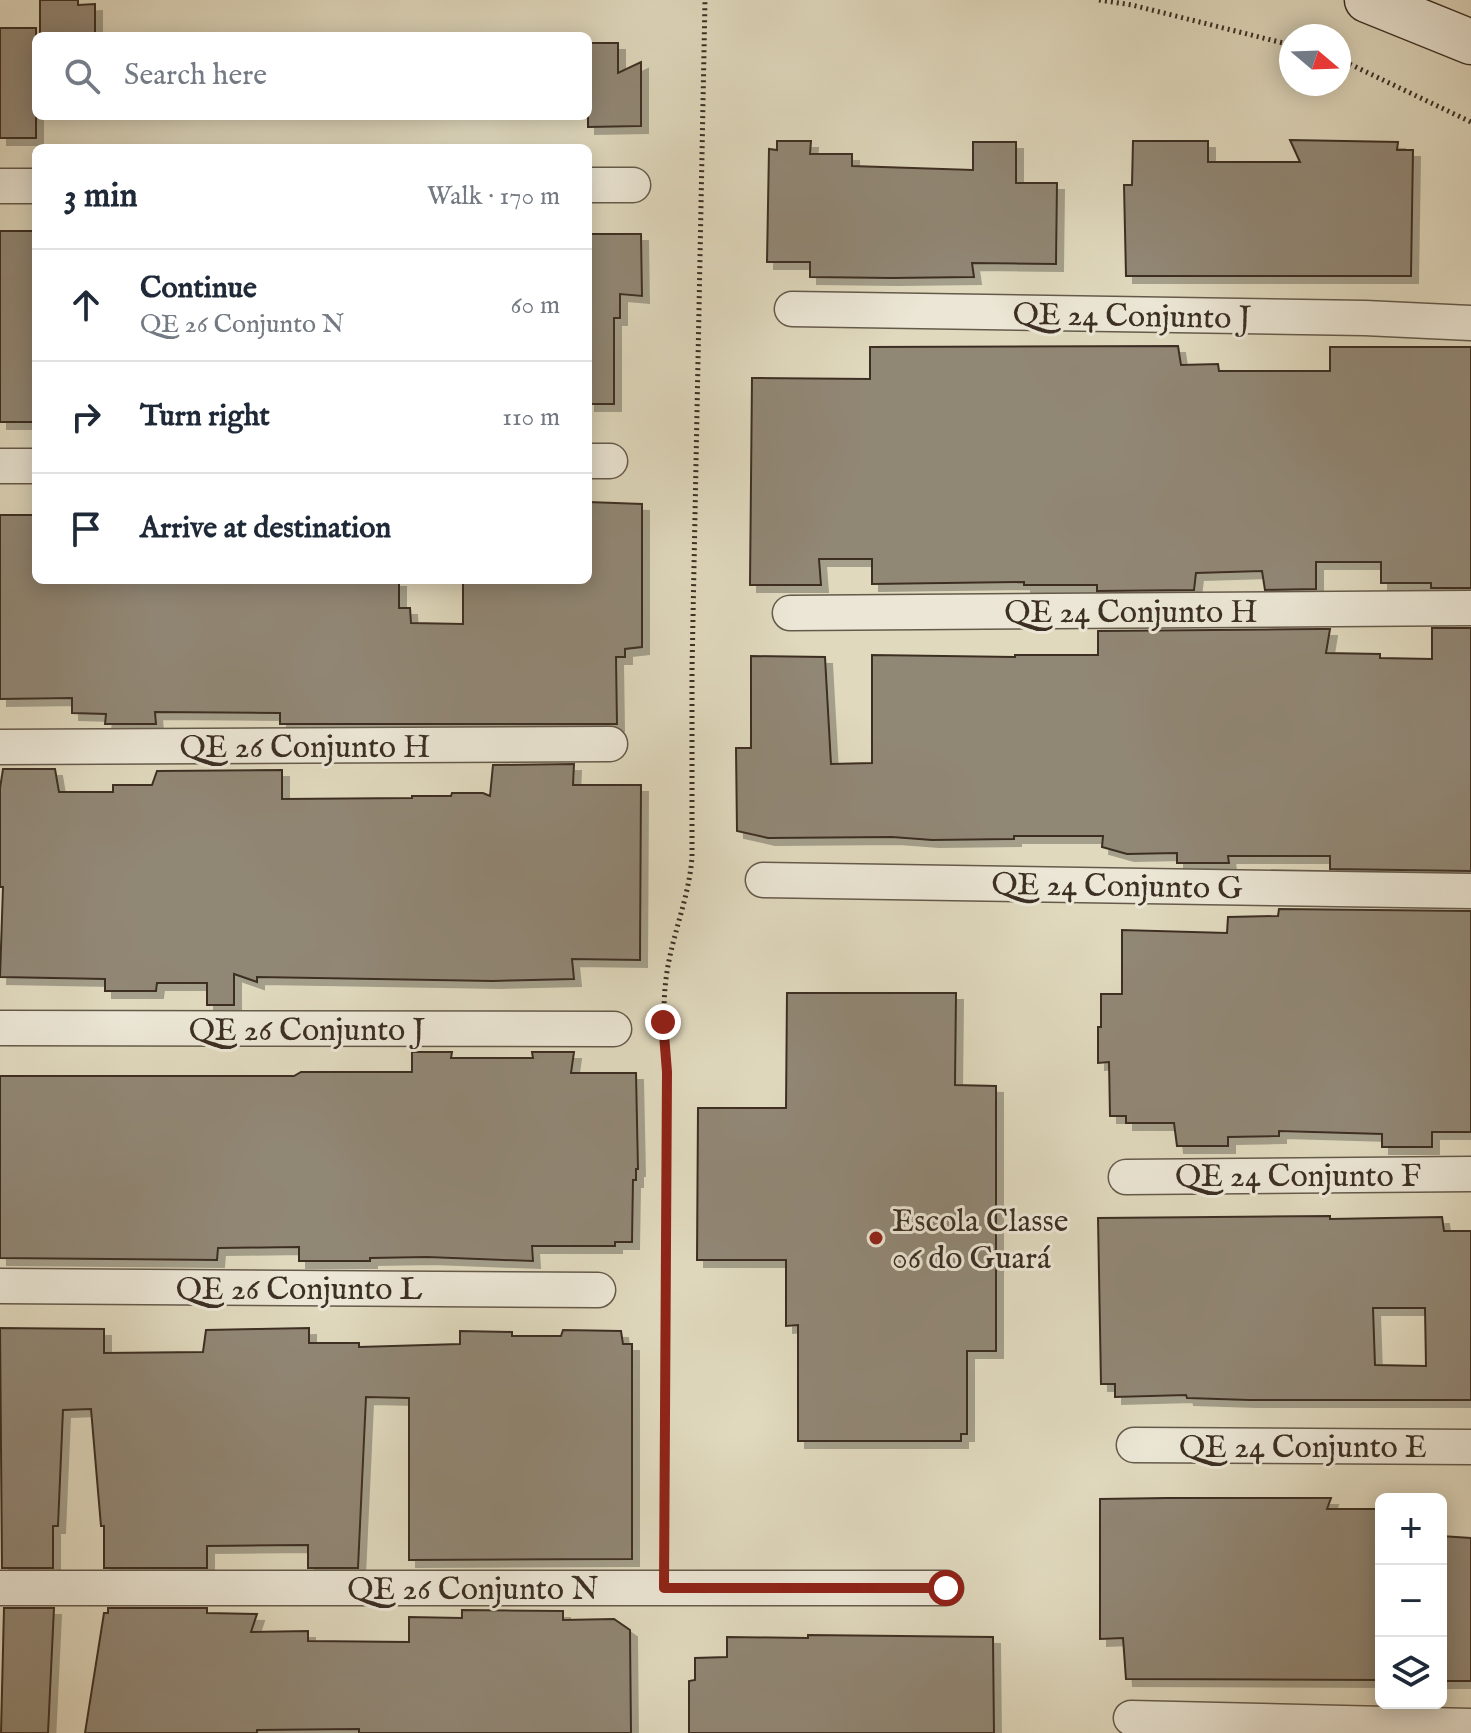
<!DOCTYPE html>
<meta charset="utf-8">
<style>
:root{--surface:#fff;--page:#f2f2f3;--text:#1f2937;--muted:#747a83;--line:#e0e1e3}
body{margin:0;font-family:"IM FELL English",serif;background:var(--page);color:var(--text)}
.controls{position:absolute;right:24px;bottom:24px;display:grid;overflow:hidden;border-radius:12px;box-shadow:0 4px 20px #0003}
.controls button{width:72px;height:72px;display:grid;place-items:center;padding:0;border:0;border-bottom:2px solid var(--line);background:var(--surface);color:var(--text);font:40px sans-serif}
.compass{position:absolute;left:1279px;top:24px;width:72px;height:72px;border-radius:50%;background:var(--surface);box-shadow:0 4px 20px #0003;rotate:109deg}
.stop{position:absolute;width:24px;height:24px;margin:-18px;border:6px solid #8f2418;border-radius:50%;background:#fff}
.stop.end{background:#8f2418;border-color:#fff;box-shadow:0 2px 8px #0008}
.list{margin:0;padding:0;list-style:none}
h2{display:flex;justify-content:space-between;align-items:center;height:104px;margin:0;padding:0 32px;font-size:34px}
h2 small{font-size:26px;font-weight:400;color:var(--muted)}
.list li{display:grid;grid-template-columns:52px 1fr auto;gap:24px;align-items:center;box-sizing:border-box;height:112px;padding:0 32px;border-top:2px solid var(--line)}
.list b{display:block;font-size:30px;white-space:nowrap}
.list p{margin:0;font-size:26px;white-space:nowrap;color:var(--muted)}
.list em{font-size:26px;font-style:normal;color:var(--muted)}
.icon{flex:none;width:44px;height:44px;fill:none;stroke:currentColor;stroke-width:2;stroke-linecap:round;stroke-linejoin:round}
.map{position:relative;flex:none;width:1471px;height:1733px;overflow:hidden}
.search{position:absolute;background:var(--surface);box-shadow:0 4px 20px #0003;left:32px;top:32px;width:560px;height:88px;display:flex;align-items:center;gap:20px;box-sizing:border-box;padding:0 28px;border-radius:12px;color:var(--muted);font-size:30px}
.panel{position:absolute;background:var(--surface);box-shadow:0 4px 20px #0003;left:32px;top:144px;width:560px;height:440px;border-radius:12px}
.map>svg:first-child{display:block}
.building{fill:#918774;stroke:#3c2f24;stroke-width:2;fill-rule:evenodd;filter:url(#shadow)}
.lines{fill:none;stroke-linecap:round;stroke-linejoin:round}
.street-casing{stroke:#655a4a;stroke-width:37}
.secondary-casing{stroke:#3c2f24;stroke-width:47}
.path{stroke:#3c2f24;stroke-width:5;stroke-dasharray:2 4;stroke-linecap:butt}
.street{stroke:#ebe6d5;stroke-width:34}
.secondary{stroke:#ebe6d5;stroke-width:44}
.route{stroke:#8f2418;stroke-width:10}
.poi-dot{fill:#8f2418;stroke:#ebe6d5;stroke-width:3}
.labels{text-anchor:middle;stroke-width:6;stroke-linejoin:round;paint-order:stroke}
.street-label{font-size:32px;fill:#3c2f24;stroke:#ebe6d5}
.poi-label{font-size:32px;fill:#3c2f24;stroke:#ebe6d5;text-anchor:start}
</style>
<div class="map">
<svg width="1471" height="1733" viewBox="0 0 1471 1733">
<defs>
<filter id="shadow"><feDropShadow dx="7" dy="7" stdDeviation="0" flood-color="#0004"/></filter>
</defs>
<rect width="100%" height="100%" fill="#e0d9be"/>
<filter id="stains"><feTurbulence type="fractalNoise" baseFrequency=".0025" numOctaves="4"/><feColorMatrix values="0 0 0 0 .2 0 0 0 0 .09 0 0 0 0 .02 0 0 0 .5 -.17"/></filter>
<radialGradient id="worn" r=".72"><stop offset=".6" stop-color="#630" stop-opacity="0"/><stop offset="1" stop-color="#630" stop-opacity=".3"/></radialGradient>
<!-- building -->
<path class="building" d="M40,0H78V5L95,4V36H40Z
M0,28H36V138H0Z
M588,43H618V73L641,62V126L588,127Z
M1290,140L1398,142L1397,150H1413L1411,276H1126L1124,185H1132L1133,141H1208V162H1300Z
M777,141H811L810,154H852V166L973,170V142H1016V183H1057L1056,264L972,263L974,277L891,278L810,277V262H767L769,149L777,150Z
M0,231H36V422H0Z
M588,234H641L642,296L620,294V318H614V404H588Z
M1178,346L1181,365L1218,364L1219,371H1330V347H1471V588H1431V583H1381V562H1316V589L1265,590L1262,571L1196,573L1194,590L1097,591V585H1024V582L872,584V559H819L821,585H750L752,378L870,379V347Z
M588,502L642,504V647L625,649V657H616L617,724H280V713L155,712L156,724H105L106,714L72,713V698L0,699V515H36V580H399V608H410L411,623L463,624V580H588Z
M1432,628H1471V871L1330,869V856H1228L1229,863H1177V853L1127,854L1102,847L1103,836H1014V839L932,840L892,837L768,838L737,831L736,748H751V656L825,657L831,764L872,763V655L1015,657V655H1098V631L1319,629H1330L1326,653L1380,654V658L1432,659Z
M574,764L573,785H641L640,960L572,959L574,979L493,981L257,977V982L234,974V1005H207V983H157L156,991H105V979L0,977L3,887H0V788L3,769H55L59,792H113V785H152L157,771L282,770V799L412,798V796H451L452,793H483L490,796L493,765Z
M1279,909L1471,911V1132H1432V1147H1382V1134L1279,1131V1136L1228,1137V1146H1177L1174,1123H1126V1116H1110L1109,1062L1098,1063V1027H1101V994H1122V930L1227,933L1228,917L1278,916Z
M787,993H956L955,1085L996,1086V1351H967V1434H961V1441H798V1325L786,1326V1260H697L698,1108H786Z
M412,1052H452L451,1058H533L532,1052H574L571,1073H636L638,1169H636V1180H633L632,1242H615V1246H532L533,1261L427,1257L370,1258V1261H299V1247L218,1248L217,1260L0,1258V1076H294L301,1072H412Z
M1330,1216V1219L1442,1217L1444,1231H1471V1400H1249L1187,1398L1186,1395L1115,1397V1384H1101L1098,1218ZM1373,1308H1425L1426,1366L1375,1365Z
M0,1328L104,1329V1353L203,1352L206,1330L309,1328V1343H359V1347L460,1344V1331L512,1332V1336H561L563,1330L621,1331L623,1344H632V1559L409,1560V1398L366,1397L358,1568H308V1545L207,1546V1568H104V1526H101L91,1409L63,1410L58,1526H53V1568H2Z
M1167,1498H1331L1327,1509H1381V1680L1126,1679L1123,1638L1100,1639V1499Z
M1441,1536L1471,1538V1681H1441Z
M4,1608H54L48,1733H1Z
M108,1608H207V1613L257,1614L251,1632L308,1631V1641L409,1642V1617L462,1618V1610L563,1611V1620L614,1619L630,1630L631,1733H359V1729L257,1730V1733H85L104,1613H108Z
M808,1635L993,1637L994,1733H689V1681L695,1680V1658L727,1657V1637L808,1638Z"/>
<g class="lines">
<!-- street casing -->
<g class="street-casing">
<path id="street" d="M588,185H633
M0,186H36
M792,309L1365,318L1471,323
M588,461H610
M0,466H36
M790,613L1471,608
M0,747L610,744
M763,880L1471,891
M0,1028L614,1029
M1126,1177L1471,1174
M0,1286L598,1290
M1134,1445L1471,1447
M0,1588H946
M1131,1718L1471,1726"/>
</g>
<!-- secondary casing -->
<g class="secondary-casing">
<path id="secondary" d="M1367,0L1471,42"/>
</g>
<!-- path -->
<path class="path" d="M1099,0L1132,5L1291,45
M1339,59L1471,122
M664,1555L667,1072C665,1041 662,1010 666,979C671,937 689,899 692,857V670L705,0"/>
<!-- street -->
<use href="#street" class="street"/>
<!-- secondary -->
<use href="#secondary" class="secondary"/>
</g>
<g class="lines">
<!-- route -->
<path class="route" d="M663,1022L667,1072L664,1588H946"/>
</g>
<!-- markers -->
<circle class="poi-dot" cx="876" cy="1238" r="8"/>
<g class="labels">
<!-- street labels -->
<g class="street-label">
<text transform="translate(1132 315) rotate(1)" y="11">QE 24 Conjunto J</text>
<text x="1131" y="622">QE 24 Conjunto H</text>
<text x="305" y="757">QE 26 Conjunto H</text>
<text transform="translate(1117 885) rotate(1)" y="11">QE 24 Conjunto G</text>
<text x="307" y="1040">QE 26 Conjunto J</text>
<text x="1298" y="1186">QE 24 Conjunto F</text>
<text x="299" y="1299">QE 26 Conjunto L</text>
<text x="1303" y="1457">QE 24 Conjunto E</text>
<text x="473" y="1599">QE 26 Conjunto N</text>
</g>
<!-- poi labels -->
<g class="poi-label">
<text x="892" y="1231">Escola Classe<tspan x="892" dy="37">06 do Guará</tspan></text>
</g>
</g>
<rect width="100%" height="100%" filter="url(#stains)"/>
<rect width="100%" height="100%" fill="url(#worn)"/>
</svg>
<div class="controls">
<button>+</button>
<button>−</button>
<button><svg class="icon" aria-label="layers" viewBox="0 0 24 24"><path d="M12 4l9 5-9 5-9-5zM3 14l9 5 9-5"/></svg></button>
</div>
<svg class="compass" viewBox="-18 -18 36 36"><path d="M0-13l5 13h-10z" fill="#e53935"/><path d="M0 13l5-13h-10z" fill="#747a83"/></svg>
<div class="stop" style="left:946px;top:1588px"></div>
<div class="stop end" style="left:663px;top:1022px"></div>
<div class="search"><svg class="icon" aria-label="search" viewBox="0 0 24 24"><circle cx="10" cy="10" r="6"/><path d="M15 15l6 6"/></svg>Search here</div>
<section class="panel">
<h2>3 min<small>Walk · 170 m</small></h2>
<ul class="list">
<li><svg class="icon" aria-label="ahead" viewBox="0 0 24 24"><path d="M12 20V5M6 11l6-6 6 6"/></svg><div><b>Continue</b><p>QE 26 Conjunto N</p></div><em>60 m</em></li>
<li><svg class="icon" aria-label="right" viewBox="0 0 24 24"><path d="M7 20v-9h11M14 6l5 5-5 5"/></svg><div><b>Turn right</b></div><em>110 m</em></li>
<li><svg class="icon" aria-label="arrive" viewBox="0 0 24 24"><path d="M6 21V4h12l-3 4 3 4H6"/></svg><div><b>Arrive at destination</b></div></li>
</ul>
</section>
</div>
